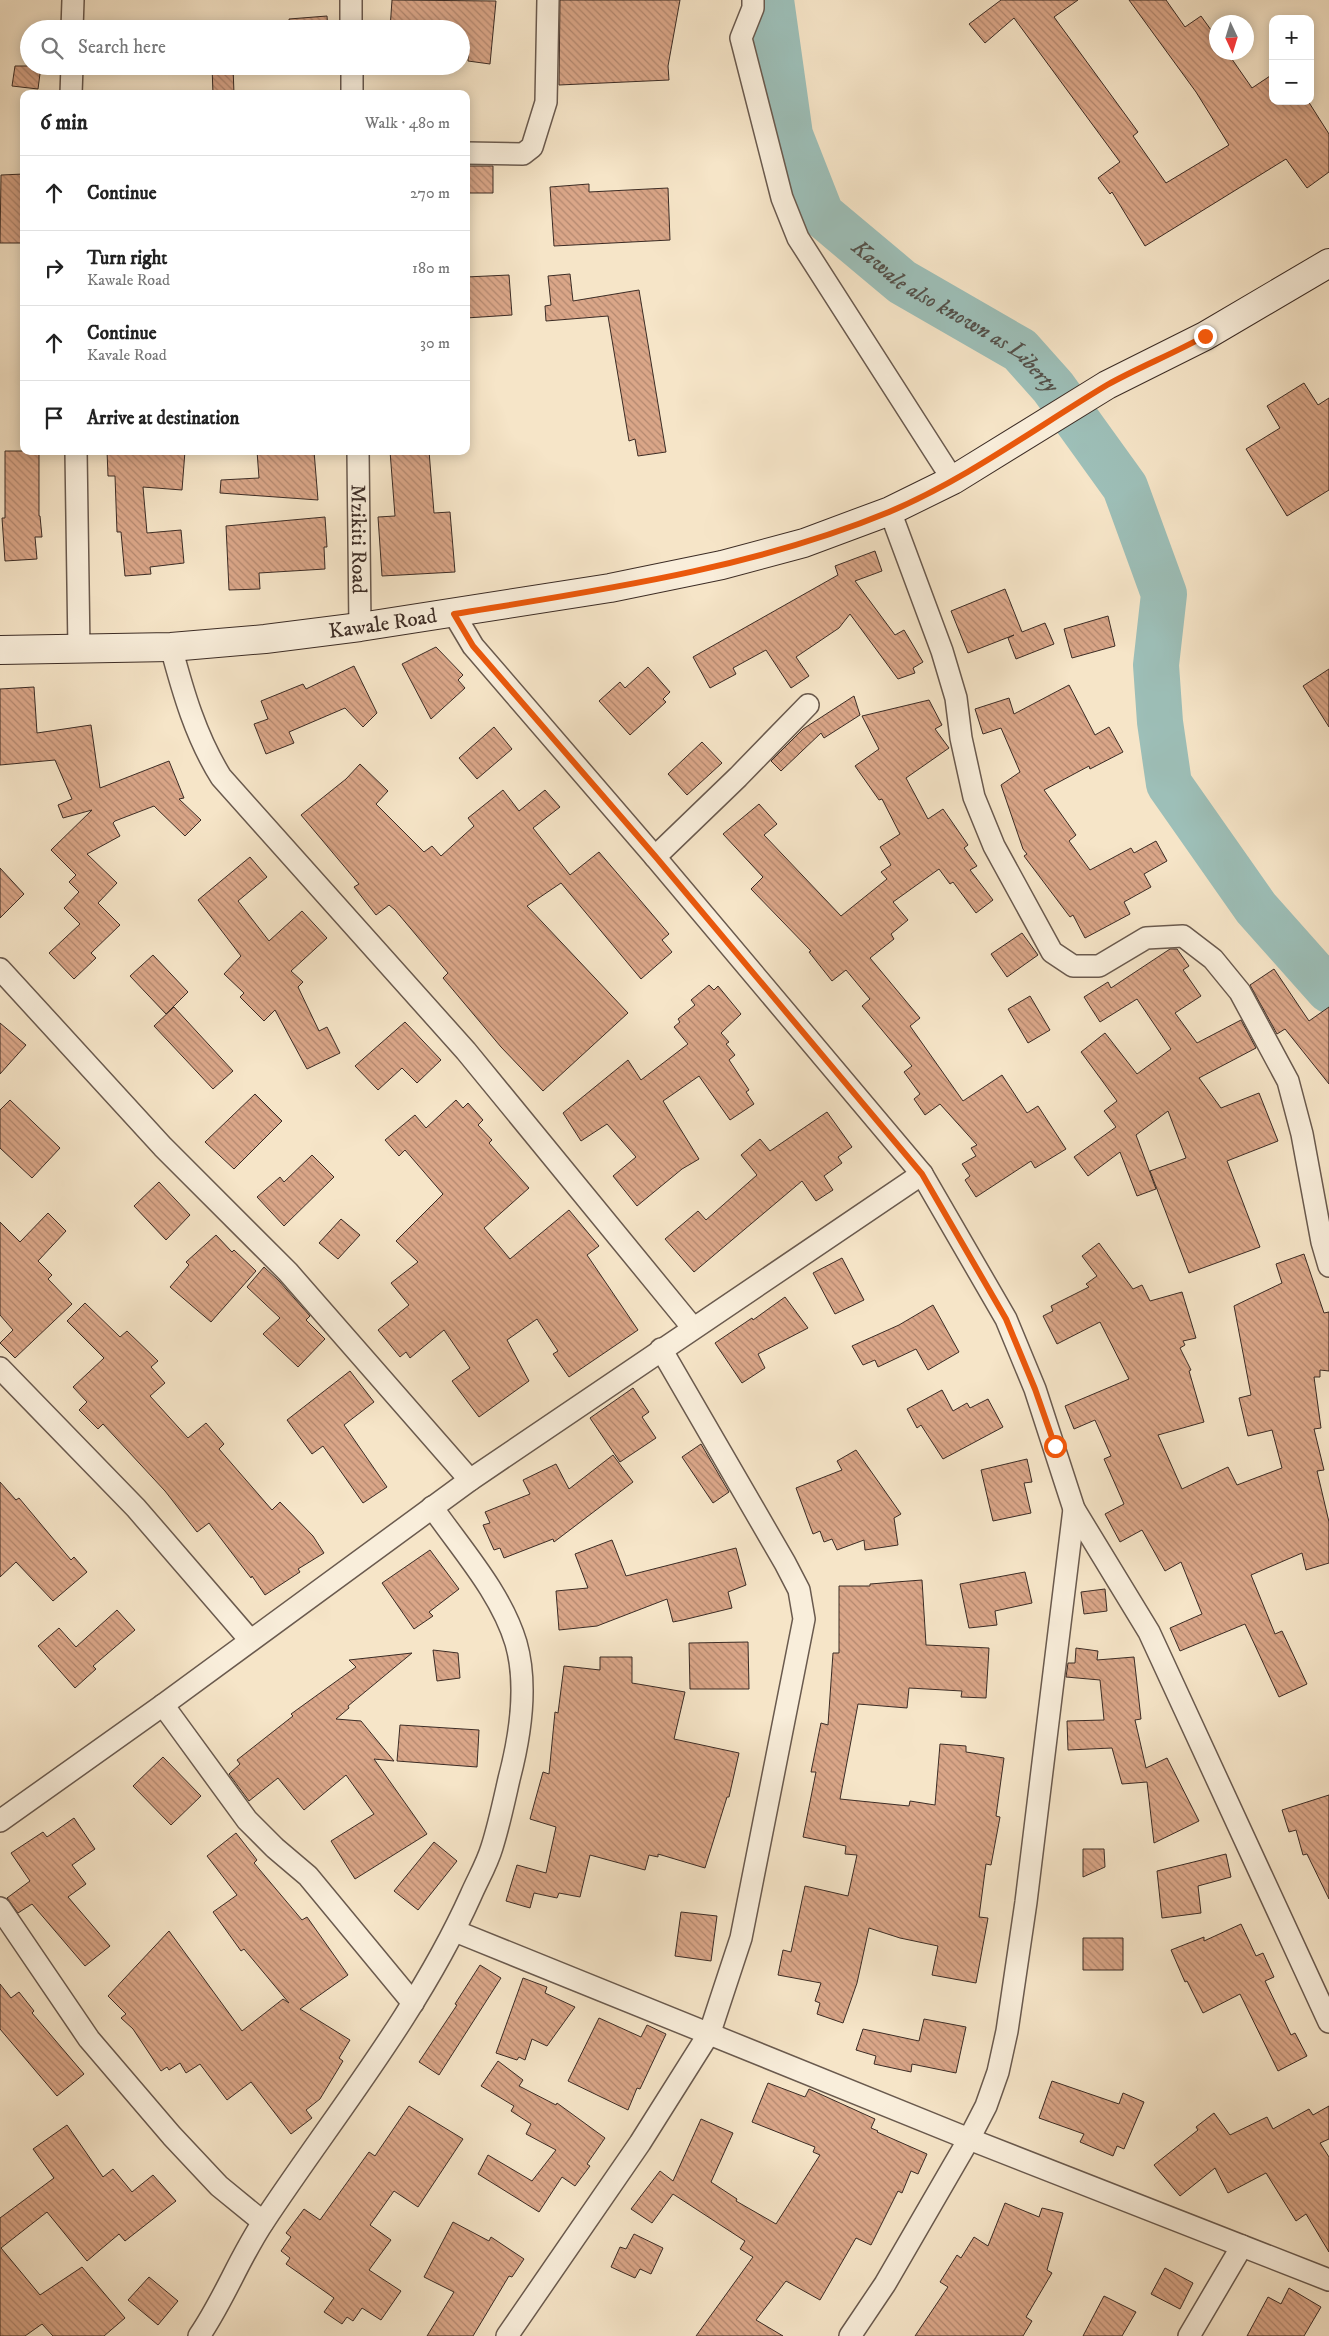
<!DOCTYPE html>
<meta charset="utf-8">
<style>
:root{--surface:#fff;--page:#f6f6f6;--text:#222;--muted:#767676;--line:#e0e0e0}
body{margin:0;font-family:"IM FELL DW Pica",serif;background:var(--page);color:var(--text)}
.controls{position:absolute;right:15px;top:15px;display:grid;overflow:hidden;border-radius:10px;box-shadow:0 2px 12px #0003}
.controls button{width:45px;height:45px;display:grid;place-items:center;padding:0;border:0;border-bottom:1px solid var(--line);background:var(--surface);color:var(--text);font:25px sans-serif}
.compass{position:absolute;left:1209px;top:15px;width:45px;height:45px;border-radius:50%;background:var(--surface);box-shadow:0 2px 12px #0003;rotate:176deg}
.stop{position:absolute;width:15px;height:15px;margin:-11px;border:4px solid #ea580c;border-radius:50%;background:#fff}
.stop.end{background:#ea580c;border-color:#fff;box-shadow:0 1px 5px #0008}
.list{margin:0;padding:0;list-style:none}
h2{display:flex;justify-content:space-between;align-items:center;height:65px;margin:0;padding:0 20px;font-size:21px}
h2 small{font-size:16px;font-weight:400;color:var(--muted)}
.list li{display:grid;grid-template-columns:32px 1fr auto;gap:15px;align-items:center;box-sizing:border-box;height:75px;padding:0 20px;border-top:1px solid var(--line)}
.list b{display:block;font-size:19px;white-space:nowrap}
.list p{margin:0;font-size:16px;white-space:nowrap;color:var(--muted)}
.list em{font-size:16px;font-style:normal;color:var(--muted)}
.icon{flex:none;width:28px;height:28px;fill:none;stroke:currentColor;stroke-width:2;stroke-linecap:round;stroke-linejoin:round}
.map{position:relative;flex:none;width:1329px;height:2336px;overflow:hidden}
.search{position:absolute;background:var(--surface);box-shadow:0 2px 12px #0003;left:20px;top:20px;width:450px;height:55px;display:flex;align-items:center;gap:12px;box-sizing:border-box;padding:0 18px;border-radius:28px;color:var(--muted);font-size:19px}
.panel{position:absolute;background:var(--surface);box-shadow:0 2px 12px #0003;left:20px;top:90px;width:450px;height:365px;border-radius:10px}
.map>svg:first-child{display:block}
.lines{fill:none;stroke-linecap:round;stroke-linejoin:round}
.river{stroke:#9dbfb8;stroke-width:46}
.building{fill:url(#building-back-hatch);stroke:#3c2c25}
.street-casing{stroke:#6a5a4e;stroke-width:24}
.secondary-casing{stroke:#3c2c25;stroke-width:30}
.street{stroke:#f9eedb;stroke-width:21}
.secondary{stroke:#f9eedb;stroke-width:28}
.route{stroke:#ea580c;stroke-width:6}
.labels{text-anchor:middle;stroke-width:4;stroke-linejoin:round;paint-order:stroke}
.street-label{font-size:21px;fill:#3c2c25;stroke:#f9eedb}
.water-label{font-size:22px;font-style:italic;fill:#54514a;stroke:#f9eedb}
</style>
<div class="map">
<svg width="1329" height="2336" viewBox="0 0 1329 2336">
<defs>
<pattern id="building-back-hatch" width="6" height="6" patternUnits="userSpaceOnUse" patternTransform="scale(1.25)"><rect width="6" height="6" fill="#daa688"/><path d="M-1 5l2 2M0 0l6 6M5-1l2 2" fill="none" stroke="#b2876f"/></pattern>
</defs>
<rect width="100%" height="100%" fill="#f6e5c8"/>
<filter id="stains"><feTurbulence type="fractalNoise" baseFrequency=".004" numOctaves="4"/><feColorMatrix values="0 0 0 0 .2 0 0 0 0 .09 0 0 0 0 .02 0 0 0 .5 -.17"/></filter>
<radialGradient id="worn" r=".72"><stop offset=".6" stop-color="#630" stop-opacity="0"/><stop offset="1" stop-color="#630" stop-opacity=".3"/></radialGradient>
<g class="lines">
<!-- river -->
<path class="river" id="s1" d="M771,0L790,135L821,214L902,282L1020,350L1053,387L1125,487L1164,594L1156,665L1160,722L1169,784L1256,908L1329,990"/>
</g>
<!-- building -->
<path class="building" d="M392,0L496,1L490,64L468,61L469,43H461V29H390Z
M560,0H680L668,66L669,80L559,85Z
M1001,0H1078L1054,17L1138,132L1133,136L1166,183L1229,145L1196,92L1129,0H1166L1185,27L1201,16L1216,37V52H1227L1252,88L1273,74V101H1308L1329,134V172L1307,188L1286,159L1145,246L1112,192L1110,194L1098,178L1120,162L1014,18L985,43L969,24Z
M327,16L328,29H290L289,19Z
M15,66H41L38,89L12,86Z
M212,66H233L234,94H213Z
M466,166H493V193H466Z
M24,174V243H0L1,175Z
M589,184V192L668,188L670,240L554,246L550,187Z
M570,274L573,301L639,290L666,452L638,456L635,439L629,441L608,316L546,321L545,306L551,305L548,276Z
M509,275L512,315L466,318V277Z
M1304,383L1318,405L1329,398V490L1287,516L1246,449L1280,428L1267,406Z
M5,451H39V516H40L42,537H35L37,559L5,561L2,518H5Z
M107,451H185L182,490L143,487L147,533L181,530L184,563L150,567L151,574L125,576L121,532H117L115,476H108Z
M257,451H314L318,500L220,493L221,480L259,478Z
M390,451H429L434,513L450,512L455,572L382,576L378,517L395,516Z
M325,517L327,547H324L325,569L259,573L260,589L229,590L226,526Z
M875,551L882,571L855,581L895,635L904,630L923,662L913,668L915,673L898,679L850,614L839,628L796,657L809,676L791,688L766,650L733,668L736,674L710,688L693,657L838,575L835,566Z
M1005,589L1022,632L1045,623L1054,644L1016,659L1008,638L1014,635L968,653L951,611Z
M1108,616L1115,646L1072,658L1064,629Z
M436,647L463,675L458,680L465,688L431,719L402,664Z
M354,666L377,713L363,727L345,708L289,732L294,743L266,754L254,724L268,719L261,701L303,684L306,689Z
M648,667L670,692L663,699L666,702L630,735L599,701L620,682L625,688Z
M1329,669V727L1303,686Z
M1069,685L1095,735L1109,727L1123,752L1090,769L1089,766L1044,790L1076,835L1069,841L1090,870L1131,848L1134,853L1156,841L1167,861L1144,874L1151,887L1124,902L1130,914L1085,938L1073,915L1070,917L1024,856L1027,854L1023,849L1001,785L1020,772L1001,728L983,734L975,709L1009,698L1014,714Z
M34,687L37,733L91,725L100,788L169,761L184,798L179,799L201,820L185,836L154,806L115,821L113,823L120,836L87,854L117,883L98,903L120,925L91,953L96,958L74,979L49,953L80,924L64,908L79,892L69,882L76,875L51,850L92,810L63,818L58,805L72,799L55,760L0,765V689Z
M854,696L860,715L824,738L821,733L781,771L771,761L803,729Z
M929,700L942,725L935,729L949,748L906,778L928,819L943,809L968,845L964,848L977,866L970,870L993,900L976,913L953,882L950,884L939,869L893,902L908,920L891,934L894,939L870,958L920,1018L910,1026L963,1101L1002,1075L1027,1113L1038,1106L1066,1149L1035,1168L1031,1161L976,1197L965,1180L970,1176L962,1164L976,1156L971,1148L977,1145L940,1104L925,1115L914,1099L920,1094L904,1072L912,1066L862,1006L870,999L846,970L832,981L809,952L811,951L751,889L763,877L723,834L759,804L777,824L764,835L841,916L887,879L881,872L891,865L880,847L900,834L882,799L879,800L855,766L879,749L862,716Z
M494,727L512,749L477,779L459,758Z
M702,742L722,763L687,795L668,774Z
M360,764L388,791L376,804L424,852L432,846L441,856L474,826L468,818L503,790L519,811L545,790L560,807L533,828L570,875L599,852L669,934L662,940L672,952L641,979L561,883L527,906L628,1013L543,1091L501,1047L443,978L448,973L395,910L389,905L376,915L354,887L359,884L301,815L346,779Z
M250,857L267,877L238,901L269,941L302,911L327,938L291,971L303,982L298,987L319,1031L327,1027L340,1053L307,1069L275,1010L264,1021L240,997L244,993L224,974L241,956L198,900Z
M0,868L24,894L0,918Z
M1022,933L1038,955L1007,977L991,954Z
M1170,949H1177L1189,966L1183,970L1201,996L1175,1013L1197,1043L1241,1020L1256,1048L1199,1078L1221,1108L1259,1093L1278,1141L1227,1161L1260,1247L1189,1273L1150,1171L1186,1158L1168,1111L1136,1135L1156,1189L1137,1196L1120,1152L1088,1176L1074,1157L1116,1127L1104,1111L1117,1101L1081,1052L1105,1033L1137,1074L1171,1049L1137,999L1100,1022L1084,997L1108,982L1111,988Z
M153,955L188,992L166,1014L130,976Z
M1274,969L1309,1021L1329,1007V1084L1285,1029L1277,1034L1250,985Z
M709,985L714,990L718,986L741,1014L721,1033L729,1042L726,1044L735,1055L729,1060L749,1090L746,1092L754,1104L730,1120L699,1076L663,1101L699,1159L682,1169L637,1206L613,1176L636,1157L607,1124L581,1141L563,1113L628,1060L641,1080L688,1044L674,1027L680,1022L678,1019L695,1005L691,1000Z
M1030,996L1050,1030L1028,1043L1008,1009Z
M174,1007L233,1071L213,1089L154,1026Z
M405,1022L441,1060L417,1083L402,1068L378,1090L355,1066Z
M0,1023L26,1045L0,1074Z
M255,1094L282,1121L234,1169L205,1142Z
M10,1100L60,1148L32,1178L0,1148V1110Z
M456,1100L463,1108L468,1103L483,1120L478,1125L492,1140L489,1143L529,1188L484,1228L510,1259L569,1210L599,1246L587,1255L638,1330L569,1377L553,1354L558,1351L537,1319L507,1340L529,1381L479,1417L452,1381L470,1368L444,1330L410,1358L406,1352L400,1357L378,1330L409,1305L391,1283L418,1262L396,1241L443,1194L405,1150L399,1156L385,1140L415,1115L426,1128Z
M827,1112L852,1147L838,1157L842,1163L824,1176L833,1190L816,1201L802,1181L694,1272L665,1239L698,1211L706,1220L757,1175L741,1155L760,1139L770,1151Z
M312,1155L334,1177L284,1226L257,1197L280,1177L284,1182Z
M159,1182L190,1215L166,1240L134,1206Z
M48,1213L66,1231L38,1261L52,1275L48,1279L72,1304L15,1358L0,1343L13,1330L0,1315V1222L20,1242Z
M341,1219L360,1235L338,1259L319,1243Z
M216,1235L232,1252L234,1250L256,1271L211,1322L170,1287L189,1265L186,1262Z
M1099,1243L1133,1289L1142,1285L1150,1301L1182,1292L1196,1338L1183,1341L1185,1345L1180,1348L1191,1370L1189,1371L1204,1422L1158,1435L1182,1489L1228,1467L1237,1485L1282,1468L1272,1430L1248,1436L1239,1398L1251,1395L1234,1306L1282,1283L1276,1264L1304,1254L1324,1313L1329,1312V1371L1320,1370V1377H1314L1321,1428L1314,1429L1324,1470L1317,1471L1329,1522V1563L1306,1570L1302,1553L1251,1575L1275,1634L1282,1631L1307,1684L1279,1697L1245,1624L1180,1651L1170,1628L1202,1614L1181,1562L1165,1571L1142,1530L1120,1542L1105,1514L1124,1504L1104,1459L1111,1456L1095,1420L1074,1429L1065,1406L1129,1379L1100,1322L1057,1344L1043,1316L1053,1311L1051,1306L1089,1287L1086,1284L1097,1276L1082,1256Z
M842,1258L864,1300L835,1314L813,1273Z
M264,1267L279,1281L310,1316L306,1320L325,1339L298,1367L263,1334L280,1318L247,1287Z
M785,1297L808,1328L758,1354L765,1368L742,1383L715,1343L752,1318L753,1320Z
M85,1303L120,1337L127,1331L158,1361L151,1367L165,1383L150,1396L188,1438L206,1423L224,1444L219,1449L272,1510L280,1502L313,1536L324,1553L298,1569L300,1572L265,1595L252,1576L251,1578L209,1523L197,1532L165,1491L103,1424L98,1429L79,1410L87,1402L73,1387L104,1358L67,1321Z
M933,1305L959,1352L928,1370L916,1349L878,1367L875,1360L863,1365L852,1346L899,1325Z
M350,1371L374,1402L344,1425L387,1487L363,1503L323,1446L312,1454L287,1420Z
M633,1388L649,1412L642,1417L656,1438L620,1462L590,1418Z
M942,1390L953,1411L967,1403L970,1408L988,1399L1003,1427L943,1459L921,1425L917,1428L907,1409Z
M701,1444L729,1492L713,1503L682,1457Z
M856,1450L901,1514L894,1518L898,1545L865,1550L864,1540L837,1550L832,1539L824,1542L820,1531L813,1534L796,1488L842,1470L837,1461Z
M613,1455L633,1482L554,1542L553,1539L504,1558L500,1548L494,1550L483,1525L490,1523L485,1512L530,1494L523,1480L556,1464L569,1489Z
M1027,1459L1032,1482L1024,1483L1031,1513L993,1521L981,1470Z
M0,1482L16,1500L19,1498L71,1560L74,1557L87,1572L53,1601L16,1562L0,1577Z
M612,1540L626,1576L736,1548L746,1585L728,1592L732,1608L683,1620L673,1622L667,1599L597,1626L559,1630L556,1591L588,1588L575,1554Z
M430,1550L459,1589L429,1612L433,1616L414,1629L382,1583Z
M1025,1572L1032,1603L995,1611L997,1625L969,1628L960,1584Z
M922,1580L926,1645L989,1648L986,1698L961,1697L962,1691L909,1688L907,1708L858,1704L840,1799L909,1806L910,1801L935,1805L940,1744L966,1746V1752L1004,1758L996,1816L1000,1817L991,1865L986,1864L979,1917L988,1918L976,1983L932,1975L938,1946L900,1938L869,1928L857,1983L843,2023L817,2014L820,2003L815,2001L821,1983L778,1975L783,1950L791,1952L805,1886L848,1896L857,1855L845,1854L846,1846L803,1837L816,1772H811L821,1723L828,1725L833,1653H839V1586H870V1584Z
M1105,1589L1107,1611L1084,1614L1081,1592Z
M117,1610L135,1630L93,1666L96,1669L75,1688L38,1646L59,1628L76,1647Z
M748,1642L749,1689H690L689,1643Z
M1076,1648L1098,1651L1097,1660L1134,1657L1141,1719L1135,1720L1146,1768L1167,1758L1199,1821L1154,1843L1147,1782L1122,1784L1112,1748L1068,1750L1067,1721L1104,1720L1100,1680L1066,1677L1068,1663H1075Z
M433,1650L458,1653L460,1678L437,1681Z
M412,1653L348,1706L349,1708L336,1719L361,1721L394,1761L374,1759L427,1834L355,1879L331,1841L374,1814L346,1775L304,1810L278,1778L249,1801L229,1774L240,1764L237,1760L293,1716L291,1714L356,1667L349,1660Z
M600,1657H632V1683L685,1692L674,1739L739,1753L729,1797H727L705,1868L658,1854V1857L649,1855L645,1870L590,1855L580,1897L559,1893L557,1898L534,1893L530,1908L506,1901L517,1865L546,1873L556,1827L530,1819L543,1772L549,1774L555,1712L558,1713L564,1666L600,1670Z
M400,1725L479,1730L477,1767L397,1761Z
M163,1757L201,1796L171,1825L133,1786Z
M1329,1795V1899L1307,1854L1303,1855L1296,1830L1289,1832L1282,1810Z
M74,1818L95,1849L72,1865L86,1884L68,1897L110,1946L85,1966L32,1904L18,1913L7,1898L30,1881L11,1853L43,1832L47,1837Z
M236,1833L257,1860L254,1863L302,1920L307,1917L348,1975L300,2009L350,2040L339,2058L343,2061L320,2099L306,2110L312,2118L291,2134L251,2082L227,2100L200,2064L186,2073L180,2063L169,2070L167,2067L161,2071L133,2029L121,2018L126,2014L108,1996L169,1931L242,2031L283,1999L289,2003L244,1949L241,1951L213,1912L237,1895L207,1856Z
M434,1842L457,1861L418,1910L394,1891Z
M1083,1849H1104L1105,1867L1083,1877Z
M1226,1854L1231,1877L1198,1886L1201,1913L1162,1918L1157,1871Z
M681,1912L717,1916L711,1961L675,1956Z
M1241,1924L1256,1956L1263,1953L1274,1977L1265,1981L1291,2035L1295,2033L1307,2056L1278,2071L1240,1994L1203,2013L1187,1981L1185,1982L1171,1950L1204,1937V1941Z
M1083,1938H1123V1970H1083Z
M480,1965L501,1978L439,2075L419,2062L457,2005L455,2004Z
M523,1978L547,1987L545,1993L575,2007L547,2046L532,2039L525,2060L519,2057L517,2060L496,2053Z
M0,1984L11,1998L19,1992L34,2011L32,2013L84,2074L57,2096L0,2029Z
M599,2018L641,2037L647,2025L666,2034L640,2089L637,2088L628,2110L568,2081Z
M924,2019L966,2027L956,2073L912,2064L911,2072L874,2064L876,2056L856,2050L863,2029L919,2041Z
M498,2061L523,2080L519,2086L556,2105L557,2103L605,2138L587,2164L590,2166L575,2186L562,2177L539,2212L478,2174L488,2155L532,2181L556,2150L526,2134L531,2124L511,2111L514,2106L481,2086Z
M1052,2081L1119,2104L1123,2093L1144,2102L1124,2149L1117,2146L1113,2156L1080,2142L1084,2134L1039,2118Z
M768,2083L805,2097L809,2089L875,2119L871,2128L878,2131L877,2132L927,2154L918,2174L911,2171L902,2193L898,2191L871,2245L856,2238L820,2300L786,2281L756,2320L783,2336H696L753,2257L740,2249L745,2241L673,2194L652,2223L631,2209L660,2171L673,2181L701,2119L733,2133L711,2182L737,2199L736,2201L776,2224L820,2155L813,2152L815,2147L752,2122Z
M409,2106L463,2139L418,2207L394,2191L370,2225L391,2240L369,2270L401,2291L381,2320L362,2308L353,2321L347,2317L342,2324L324,2312L334,2298L286,2264L290,2258L281,2251L291,2237L286,2233L304,2209L320,2220L369,2152L375,2156Z
M1329,2106V2139L1320,2143L1329,2157V2252L1306,2214L1296,2221L1266,2173L1228,2193L1215,2168L1180,2196L1154,2165L1198,2130L1196,2127L1214,2113L1230,2135L1267,2117L1273,2129L1309,2109L1313,2115Z
M67,2125L103,2177L113,2169L132,2192L153,2175L176,2201L125,2241L119,2234L87,2261L47,2212L1,2248L40,2295L82,2267L125,2318L104,2336H53L42,2324L25,2336H0V2218L54,2178L33,2149Z
M1005,2203L1039,2217L1042,2208L1063,2213L1047,2270L1052,2273L1026,2317L1032,2321L1023,2336H915L948,2287L940,2282L957,2255L961,2258L974,2237L988,2246Z
M453,2222L489,2241L491,2237L524,2259L512,2277L509,2276L473,2336H427L454,2292L424,2277Z
M634,2234L663,2248L651,2274L640,2269L635,2278L611,2267L620,2247L626,2249Z
M1165,2268L1193,2283L1180,2309L1151,2294Z
M149,2277L178,2301L158,2325L128,2300Z
M1289,2288L1321,2307L1304,2336H1247L1268,2297L1281,2304Z
M1104,2296L1136,2312L1122,2336H1083Z"/>
<g class="lines">
<!-- street casing -->
<g class="street-casing">
<g id="street">
<path d="M351,0V29"/>
<path d="M753,0V8L741,38L782,198L798,238L953,480"/>
<path d="M72,29L73,0"/>
<path d="M352,66V94"/>
<path d="M71,94L72,66"/>
<path d="M466,153L523,154L532,147L546,102L548,0"/>
<path d="M76,451L79,650"/>
<path id="s2" d="M358,451L360,627"/>
<path d="M890,511L942,651L956,698L961,738L974,797L994,846L1052,952L1073,966H1099L1146,938L1183,936L1213,959L1240,992L1288,1081L1302,1134L1322,1242L1329,1266"/>
<path d="M454,614L473,646L655,857L922,1174L1006,1319L1035,1389L1074,1509L1149,1632L1329,2022"/>
<path d="M171,647C183,692 196,737 221,777L466,1051L693,1328"/>
<path d="M655,857L738,777L808,705"/>
<path d="M0,969L163,1147L288,1272L470,1480"/>
<path d="M0,1368L136,1508L250,1640"/>
<path d="M163,1705L247,1820L275,1848L308,1876L413,2003"/>
<path d="M0,1821L163,1705L470,1480L922,1174"/>
<path d="M0,1908L89,2039L172,2136L219,2186L263,2222"/>
<path d="M455,1931L969,2139L1329,2280"/>
<path d="M199,2336C224,2300 239,2258 264,2221C335,2114 418,2013 471,1895C478,1879 487,1864 492,1847C499,1825 504,1801 509,1779C520,1737 528,1685 516,1643C501,1593 462,1550 432,1507"/>
<path d="M507,2336L640,2143L710,2032L741,1938L804,1619L799,1590L785,1563L661,1349"/>
<path d="M850,2336L885,2284L969,2139L986,2106L998,2072L1007,2031L1026,1902L1074,1509"/>
<path d="M1189,2336L1242,2246"/>
</g>
</g>
<!-- secondary casing -->
<g class="secondary-casing">
<g id="secondary">
<path id="s3" d="M0,650L171,647L265,639L360,627L610,588L722,565L804,543L890,511L953,480L1107,385L1205,336L1329,263"/>
</g>
</g>
<!-- street -->
<use href="#street" class="street"/>
<!-- secondary -->
<use href="#secondary" class="secondary"/>
</g>
<g class="lines">
<!-- route -->
<path class="route" d="M1055,1446L1035,1389L1006,1319L922,1174L655,856L473,646L454,614C601,590 751,569 889,512C967,479 1035,428 1107,385C1139,367 1173,354 1205,336"/>
</g>
<g class="labels">
<!-- street labels -->
<g class="street-label">
<text dy="7" stroke="none"><textPath href="#s2" startOffset="88">Mzikiti Road</textPath></text>
<text dy="7" stroke="none"><textPath href="#s3" startOffset="384">Kawale Road</textPath></text>
</g>
<!-- water labels -->
<g class="water-label">
<text dy="8" stroke="none"><textPath href="#s1" startOffset="391">Kawale also known as Liberty</textPath></text>
</g>
</g>
<rect width="100%" height="100%" filter="url(#stains)"/>
<rect width="100%" height="100%" fill="url(#worn)"/>
</svg>
<div class="controls">
<button>+</button>
<button>−</button>
</div>
<svg class="compass" viewBox="-18 -18 36 36"><path d="M0-13l5 13h-10z" fill="#e53935"/><path d="M0 13l5-13h-10z" fill="#767676"/></svg>
<div class="stop" style="left:1055px;top:1446px"></div>
<div class="stop end" style="left:1205px;top:336px"></div>
<div class="search"><svg class="icon" aria-label="search" viewBox="0 0 24 24"><circle cx="10" cy="10" r="6"/><path d="M15 15l6 6"/></svg>Search here</div>
<section class="panel">
<h2>6 min<small>Walk · 480 m</small></h2>
<ul class="list">
<li><svg class="icon" aria-label="ahead" viewBox="0 0 24 24"><path d="M12 20V5M6 11l6-6 6 6"/></svg><div><b>Continue</b></div><em>270 m</em></li>
<li><svg class="icon" aria-label="right" viewBox="0 0 24 24"><path d="M7 20v-9h11M14 6l5 5-5 5"/></svg><div><b>Turn right</b><p>Kawale Road</p></div><em>180 m</em></li>
<li><svg class="icon" aria-label="ahead" viewBox="0 0 24 24"><path d="M12 20V5M6 11l6-6 6 6"/></svg><div><b>Continue</b><p>Kavale Road</p></div><em>30 m</em></li>
<li><svg class="icon" aria-label="arrive" viewBox="0 0 24 24"><path d="M6 21V4h12l-3 4 3 4H6"/></svg><div><b>Arrive at destination</b></div></li>
</ul>
</section>
</div>
